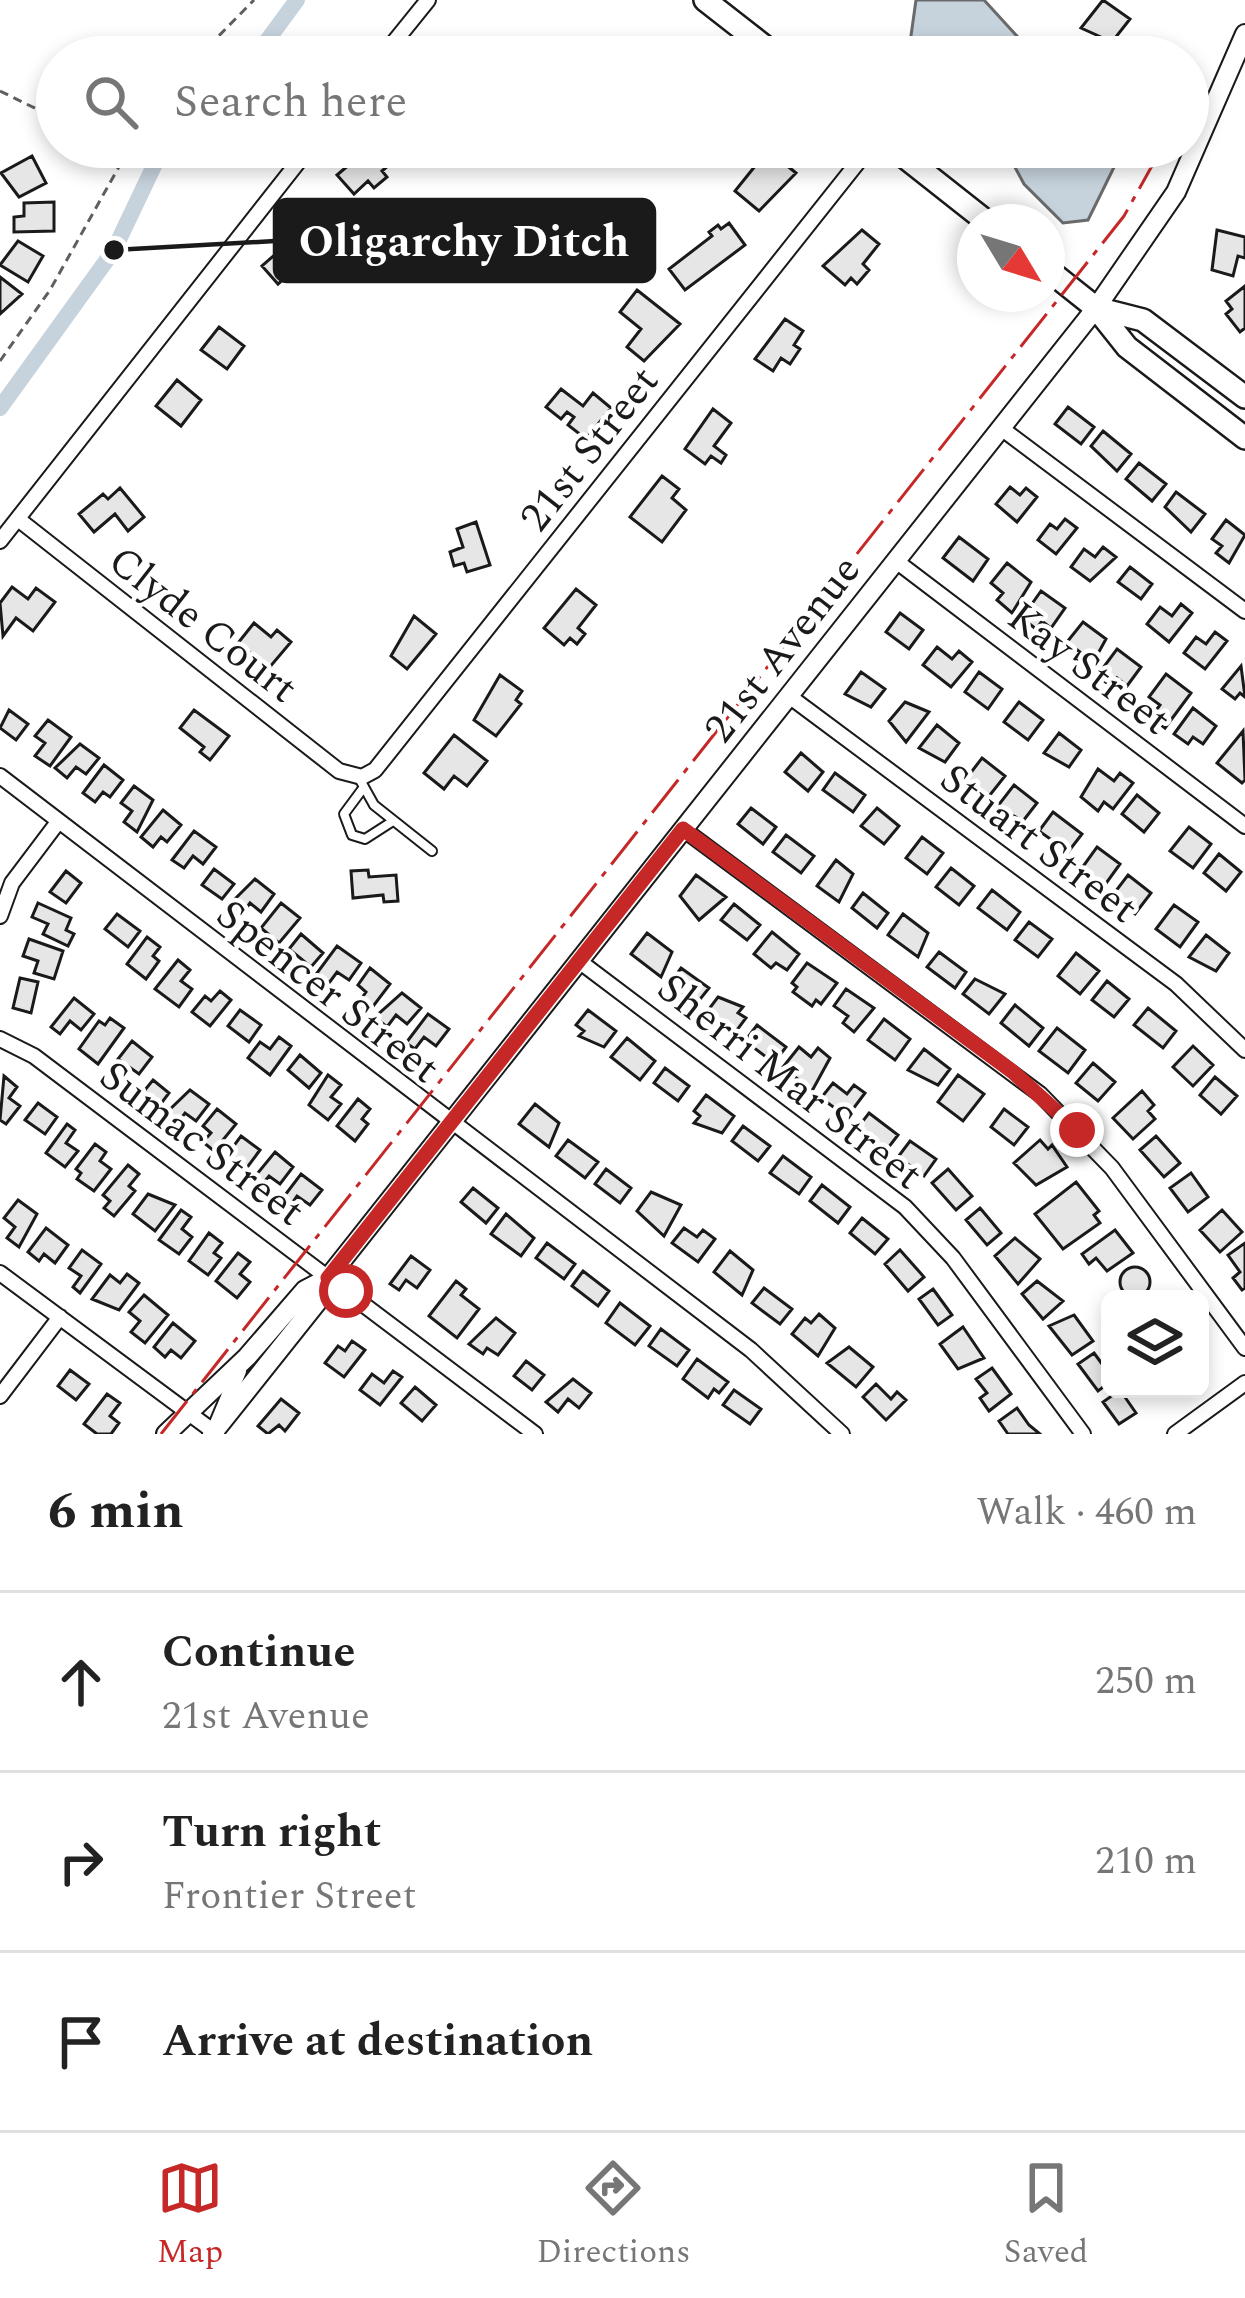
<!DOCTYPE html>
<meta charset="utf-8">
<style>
:root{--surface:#fff;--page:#f6f6f6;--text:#222;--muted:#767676;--line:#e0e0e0;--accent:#c62828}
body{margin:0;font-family:Spectral,serif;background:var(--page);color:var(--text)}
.controls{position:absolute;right:36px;bottom:36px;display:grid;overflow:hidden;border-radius:18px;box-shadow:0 6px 18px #0003}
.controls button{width:108px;height:108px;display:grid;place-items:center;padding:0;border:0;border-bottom:3px solid var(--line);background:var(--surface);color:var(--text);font:60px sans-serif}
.compass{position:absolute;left:957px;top:204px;width:108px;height:108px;border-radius:50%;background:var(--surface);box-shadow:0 6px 18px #0003;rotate:128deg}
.stop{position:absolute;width:36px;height:36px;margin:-27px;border:9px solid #c62828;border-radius:50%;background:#fff}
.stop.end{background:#c62828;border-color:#fff;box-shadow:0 3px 12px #0008}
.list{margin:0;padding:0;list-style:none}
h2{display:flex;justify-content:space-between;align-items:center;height:156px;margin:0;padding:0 48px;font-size:51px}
h2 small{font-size:39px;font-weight:400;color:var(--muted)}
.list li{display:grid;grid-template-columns:78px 1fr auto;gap:36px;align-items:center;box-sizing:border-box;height:180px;padding:0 48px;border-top:3px solid var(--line)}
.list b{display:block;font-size:45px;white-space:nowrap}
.list p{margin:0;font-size:39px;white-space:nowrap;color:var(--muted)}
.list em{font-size:39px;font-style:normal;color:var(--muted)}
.icon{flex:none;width:66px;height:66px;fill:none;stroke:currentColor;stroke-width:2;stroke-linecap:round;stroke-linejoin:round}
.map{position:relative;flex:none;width:1245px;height:1434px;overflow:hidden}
.search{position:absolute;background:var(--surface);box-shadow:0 6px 18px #0003;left:36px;right:36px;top:36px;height:132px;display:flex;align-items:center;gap:30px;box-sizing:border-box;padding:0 42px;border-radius:66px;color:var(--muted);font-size:45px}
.sheet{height:696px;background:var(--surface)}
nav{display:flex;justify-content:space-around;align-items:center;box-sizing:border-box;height:168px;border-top:3px solid var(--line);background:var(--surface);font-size:33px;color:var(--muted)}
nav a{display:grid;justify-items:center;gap:6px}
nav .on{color:var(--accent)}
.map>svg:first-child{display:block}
.water{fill:#c6d2dc;stroke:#6a6a6a;stroke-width:3}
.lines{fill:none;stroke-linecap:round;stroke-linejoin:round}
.canal{stroke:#c6d2dc;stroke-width:16}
.building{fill:#e6e6e6;stroke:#1a1a1a;stroke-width:3}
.service-casing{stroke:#1a1a1a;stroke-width:12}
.minor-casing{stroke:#1a1a1a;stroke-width:18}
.tertiary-casing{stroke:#1a1a1a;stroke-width:22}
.secondary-casing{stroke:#1a1a1a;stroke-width:26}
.path{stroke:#5f5f5f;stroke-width:3;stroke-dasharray:9 6;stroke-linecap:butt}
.service{stroke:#fff;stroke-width:8}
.minor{stroke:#fff;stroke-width:14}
.tertiary{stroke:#fff;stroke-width:18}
.secondary{stroke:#fff;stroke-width:21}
.power{stroke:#c62828;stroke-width:3;stroke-dasharray:42 9 6 9;stroke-linecap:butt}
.route{stroke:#c62828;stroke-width:15}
.labels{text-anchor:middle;stroke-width:9;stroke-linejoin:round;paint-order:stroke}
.street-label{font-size:42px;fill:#1a1a1a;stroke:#fff}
.leader{fill:none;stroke:#1a1a1a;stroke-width:4.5}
.callout-dot{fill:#1a1a1a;stroke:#fff;stroke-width:4.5}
.callout{fill:#1a1a1a;stroke:#1a1a1a;stroke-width:4.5}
.callout-label{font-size:45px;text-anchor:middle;font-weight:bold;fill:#fff}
</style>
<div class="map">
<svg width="1245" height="1434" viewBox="0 0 1245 1434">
<rect width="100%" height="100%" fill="#fff"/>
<!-- water -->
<path class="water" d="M916,0H984L1036,57H908Z
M1004,147H1124L1088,220L1063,223L1024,184Z"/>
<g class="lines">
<!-- canal -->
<path class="canal" d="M255,57L297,0
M0,408L114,250L163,147"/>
</g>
<!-- building -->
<path class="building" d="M1103,0L1130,19L1112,42L1081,28Z
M370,147H389L398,157L382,171L387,177L374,188L368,181L354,194L337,175Z
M774,155L796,173L759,211L735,191L760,160L766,165Z
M32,156L46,183L19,197L1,173Z
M54,202V231L14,232V217L24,216V203Z
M729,223L745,245L685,290L669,269L712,236L709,232L718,225L721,229Z
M862,230L879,244L863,264L869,270L857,284L851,278L845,285L823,266Z
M1217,230L1245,237V258L1238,256L1233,276L1212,270Z
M296,236L312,253L278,284L262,266Z
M18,241L43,256L28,282L0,265Z
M0,277L22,294L0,314Z
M1245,286V328L1240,332L1226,314L1232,309L1226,301Z
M637,290L680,324L644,361L627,347L641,329L620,312Z
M785,319L803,331L794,345L800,349L790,364L781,358L773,371L755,359Z
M219,327L244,346L227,369L201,350Z
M177,380L201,400L181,426L156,406Z
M561,389L583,406L593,393L611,408L586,439L568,425L574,417L567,412L561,419L546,407Z
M1068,407L1094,427L1081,444L1055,424Z
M713,409L731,423L714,446L726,455L721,463L711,456L705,464L685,449Z
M1103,431L1131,454L1117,471L1091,446Z
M1139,463L1166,484L1152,501L1126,479Z
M662,476L679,489L672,498L686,510L662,542L630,517Z
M1010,487L1020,495L1026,488L1037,497L1017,522L996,504Z
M120,488L144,517L128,531L115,514L94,532L79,514L103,494L108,499Z
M1176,492L1205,514L1191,532L1165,507Z
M1065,519L1077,528L1056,554L1038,540L1050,524L1057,529Z
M1226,520L1245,535L1229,563L1216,553L1222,546L1212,539Z
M476,522L490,565L467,572L464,563L454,566L450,552L463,547L457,529Z
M959,537L988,559L973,581L943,558Z
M1103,547L1116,557L1090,581L1071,567L1084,549L1095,557Z
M1007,563L1031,582L1012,613L997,600L1003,593L991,583Z
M1130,567L1152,584L1141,599L1118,582Z
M12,587L28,599L36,588L55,602L33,631L16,618L3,636L0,603Z
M576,589L596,605L578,628L585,634L577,644L570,638L564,645L544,628Z
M1041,591L1065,608L1051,628L1042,621L1036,629L1022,618Z
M1181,604L1192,613L1169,642L1147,624L1160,607L1172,616Z
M900,613L923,630L909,649L886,632Z
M414,616L436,634L407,669L391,656Z
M1083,622L1106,639L1089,670L1075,659L1080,652L1067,642Z
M254,623L271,637L277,630L291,642L269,668L238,643Z
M1215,632L1227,641L1205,669L1184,653L1196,637L1206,644Z
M937,647L952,659L959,651L972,662L951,687L923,665Z
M1117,649L1141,667L1127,686L1117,678L1111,686L1097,676Z
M1241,666L1245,697L1240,693L1235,699L1222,689Z
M861,672L885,689L871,707L845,694Z
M979,672L1002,689L988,709L965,692Z
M1166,674L1191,693L1165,728L1151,717L1160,705L1149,697Z
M500,675L522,691L516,700L521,704L496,736L474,720Z
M905,702L929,712L906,742L889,721Z
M1019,702L1043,720L1028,740L1004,722Z
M1193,708L1216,726L1203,744L1193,737L1188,744L1174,734Z
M9,710L28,724L16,740L0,728Z
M194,710L229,736L210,760L200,752L204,747L180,728Z
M48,720L71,737L50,766L35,756L45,743L35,736Z
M937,725L959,743L945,762L919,748Z
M1243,731L1245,780L1242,783L1217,763Z
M1059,733L1081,750L1069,767L1044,753Z
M454,735L487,761L467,786L454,776L444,789L424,773Z
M80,744L99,758L86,774L76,767L67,778L55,768Z
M801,753L823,772L808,791L785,772Z
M982,758L1005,776L986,800L963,783Z
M104,765L123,780L110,797L103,792L95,802L83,793Z
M1098,769L1114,781L1120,773L1133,783L1113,809L1104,802L1098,811L1081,797Z
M835,773L865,795L853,812L823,790Z
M1014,785L1037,803L1023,821L997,807Z
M134,786L153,800L137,832L124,822L132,811L121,803Z
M1137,795L1159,813L1144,832L1122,814Z
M751,808L776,827L763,844L738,824Z
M877,808L899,826L884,844L861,826Z
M163,810L181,825L167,842L161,837L153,847L141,837Z
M1053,812L1082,834L1062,860L1050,851L1056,843L1039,831Z
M1189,827L1211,844L1193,868L1170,851Z
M194,831L216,847L203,864L193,856L184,868L172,860Z
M786,835L814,856L801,873L773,852Z
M922,837L943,853L927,874L906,858Z
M1097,847L1120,864L1102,889L1079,872Z
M1219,854L1241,872L1226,891L1204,873Z
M836,860L853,874L839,902L817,886Z
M951,868L974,886L959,905L936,887Z
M214,869L234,884L222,899L202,885Z
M368,870L369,877L396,875L398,901L384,902L383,895L353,898L351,871Z
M66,871L81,883L66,903L50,892Z
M696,875L726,897L699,920L680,896Z
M1128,875L1151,893L1135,914L1112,896Z
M255,879L274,894L261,912L250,903L242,914L230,904Z
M992,890L1020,912L1007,930L978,908Z
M863,893L888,913L877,928L852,908Z
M38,903L71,918L66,930L74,934L68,946L43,934L48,924L32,917Z
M281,903L300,918L279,943L261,928Z
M734,904L760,925L747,940L721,920Z
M1174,905L1198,922L1180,947L1156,929Z
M117,914L140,931L128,947L105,929Z
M903,914L928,933L918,957L888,935Z
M1029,922L1052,939L1038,957L1015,940Z
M772,932L799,954L787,970L776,963L771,968L754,954Z
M647,933L672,952L661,977L631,954Z
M301,934L323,953L311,967L289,949Z
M1206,935L1229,953L1216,971L1189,957Z
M147,937L160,947L153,956L159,961L146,979L127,964Z
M29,939L63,951L54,979L34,973L38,961L23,956Z
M337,946L361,963L349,980L337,972L329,983L317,973Z
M939,952L966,972L955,988L927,967Z
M1076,953L1099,971L1080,994L1058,976Z
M178,960L190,970L181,981L192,989L179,1007L155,989Z
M807,963L837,983L821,1004L816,1000L812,1006L793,992L797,987L792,983Z
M370,968L390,984L368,1013L357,1005L366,992L358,985Z
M681,968L709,988L697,1003L670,983Z
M20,978L38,982L31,1013L13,1008Z
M975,979L1005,994L989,1014L963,994Z
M1107,981L1129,999L1114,1017L1092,1000Z
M846,989L874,1008L854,1032L843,1023L848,1016L834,1006Z
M220,991L231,1000L210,1026L192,1012L205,996L211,1001Z
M402,993L421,1008L407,1024L396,1015L387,1027L375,1017Z
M718,997L743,1007L738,1013L746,1018L734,1034L706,1013Z
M74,998L94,1014L81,1030L70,1021L60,1034L51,1027Z
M1015,1005L1043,1028L1029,1046L1001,1023Z
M1148,1008L1176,1031L1163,1048L1134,1025Z
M240,1010L261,1025L249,1042L228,1026Z
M588,1010L616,1031L604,1047L579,1036L584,1031L576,1025Z
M428,1014L449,1029L436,1046L424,1037L415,1049L406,1043Z
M110,1018L124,1028L98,1064L79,1049L99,1021L105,1025Z
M884,1019L910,1039L895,1060L868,1040Z
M757,1025L786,1047L774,1063L745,1041Z
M1057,1028L1085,1050L1068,1073L1039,1051Z
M279,1037L291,1046L270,1075L248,1058L260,1042L270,1049Z
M627,1038L655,1061L640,1080L611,1057Z
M132,1041L152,1057L139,1074L118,1059Z
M1193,1046L1213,1065L1193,1086L1173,1067Z
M799,1047L811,1057L818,1048L830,1058L812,1091L783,1067Z
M924,1049L950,1069L938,1085L908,1070Z
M300,1055L321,1073L309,1088L288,1070Z
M1093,1063L1115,1082L1098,1101L1076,1083Z
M665,1068L689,1086L678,1101L654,1083Z
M328,1075L341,1085L331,1097L341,1104L328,1120L309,1105Z
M958,1075L984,1094L963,1121L938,1102Z
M4,1076L17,1087L9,1098L20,1106L6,1124L0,1120Z
M1215,1077L1237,1096L1221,1114L1200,1095Z
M153,1080L169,1093L157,1109L140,1096Z
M833,1083L847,1094L854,1085L865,1093L847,1117L821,1098Z
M190,1090L209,1104L196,1121L185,1113L177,1124L164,1115Z
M1142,1091L1154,1105L1148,1111L1155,1119L1133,1139L1113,1118Z
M706,1095L734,1116L722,1133L694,1123L700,1116L694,1111Z
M358,1099L370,1109L362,1119L368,1124L355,1141L337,1126Z
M38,1103L57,1117L45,1134L25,1120Z
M535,1104L559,1123L549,1147L519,1124Z
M217,1109L236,1124L214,1151L203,1142L211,1133L203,1126Z
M1004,1109L1028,1127L1014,1145L991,1127Z
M869,1113L898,1135L885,1152L856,1130Z
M67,1124L75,1130L66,1143L78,1151L65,1167L46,1153Z
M743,1126L770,1146L758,1161L732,1141Z
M241,1136L260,1150L243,1173L224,1159Z
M1156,1136L1180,1163L1164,1177L1140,1150Z
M568,1140L598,1162L585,1178L556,1156Z
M1040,1140L1048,1149L1052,1145L1067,1167L1036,1185L1014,1163Z
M910,1141L936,1159L924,1176L898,1157Z
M95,1144L106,1152L100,1161L111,1169L94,1191L77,1179L81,1173L76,1169Z
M275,1152L293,1167L280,1184L269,1176L260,1187L252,1180Z
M783,1156L811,1177L799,1194L770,1173Z
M128,1165L139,1174L129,1186L135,1191L114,1216L104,1208L110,1201L103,1195Z
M606,1169L631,1188L620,1203L595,1184Z
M948,1169L972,1196L956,1210L932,1183Z
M1191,1173L1208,1197L1188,1212L1170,1188Z
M301,1174L322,1190L310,1205L297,1196L288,1209L279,1203Z
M1076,1182L1099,1211L1094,1215L1100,1223L1063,1249L1035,1214Z
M822,1185L850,1207L838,1223L810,1201Z
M473,1188L498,1208L486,1223L461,1202Z
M651,1192L681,1205L664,1236L637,1211Z
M148,1194L175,1205L155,1231L133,1214Z
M18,1200L37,1214L19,1247L7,1238L15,1227L4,1218Z
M980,1208L1001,1233L987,1245L966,1220Z
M181,1210L191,1217L182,1229L192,1237L179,1254L159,1240Z
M1222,1210L1242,1232L1220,1252L1200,1230Z
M506,1214L534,1238L521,1256L491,1234Z
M862,1218L888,1239L875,1254L850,1233Z
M46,1228L68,1245L55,1263L44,1254L39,1261L28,1252Z
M684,1228L697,1237L703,1230L715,1239L698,1262L672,1243Z
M1115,1230L1133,1253L1107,1271L1096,1258L1089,1264L1082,1254Z
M209,1233L222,1243L214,1253L221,1258L208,1275L189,1261Z
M1015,1238L1040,1259L1018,1284L995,1256Z
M547,1243L575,1264L564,1279L536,1258Z
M1245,1243V1288L1242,1290L1233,1278L1240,1272L1228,1255Z
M82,1250L101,1264L80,1293L73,1287L81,1276L69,1268Z
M900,1250L924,1277L908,1291L885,1264Z
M730,1251L753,1270L742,1295L714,1272Z
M238,1253L250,1262L240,1274L250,1282L237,1298L216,1281Z
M411,1256L430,1270L417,1288L406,1280L399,1290L390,1284Z
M1120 1282a15 15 0 1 1 30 0a15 15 0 1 1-30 0Z
M583,1271L609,1291L598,1306L572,1286Z
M127,1274L139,1283L119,1310L92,1299L110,1275L120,1283Z
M456,1281L466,1289L461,1295L479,1309L457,1338L429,1316Z
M1037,1281L1063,1301L1043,1319L1022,1294Z
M764,1288L792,1309L780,1324L752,1303Z
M933,1289L952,1315L938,1325L919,1299Z
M144,1295L168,1315L145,1343L131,1332L140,1321L129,1312Z
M620,1303L650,1326L635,1345L606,1323Z
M819,1314L835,1328L818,1356L792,1334L805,1318L811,1323Z
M1074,1315L1093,1341L1072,1355L1049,1326Z
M496,1318L515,1333L498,1355L487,1348L483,1354L469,1344Z
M173,1323L195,1341L181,1358L171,1350L165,1357L154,1347Z
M963,1327L984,1358L958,1369L940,1344Z
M661,1329L689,1350L677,1366L649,1346Z
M352,1341L365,1350L344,1377L325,1363L338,1346L345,1351Z
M849,1347L873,1367L856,1387L827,1363Z
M1094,1353L1105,1368L1110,1364V1382L1098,1391L1078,1364Z
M697,1359L728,1382L719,1393L714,1389L708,1398L683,1379Z
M526,1361L544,1375L532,1390L514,1376Z
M992,1368L1011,1394L989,1411L980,1398L987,1393L976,1379Z
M70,1370L89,1384L76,1400L58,1386Z
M393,1371L402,1377L380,1405L360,1390L372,1374L384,1383Z
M573,1379L591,1393L579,1408L568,1399L558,1412L546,1402Z
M876,1384L891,1399L897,1392L906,1400L886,1420L863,1397Z
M415,1387L436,1405L422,1421L401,1403Z
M734,1390L761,1409L750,1424L723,1405Z
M1120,1390L1136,1413L1119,1424L1103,1402Z
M107,1394L120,1403L110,1416L119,1423L111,1434H97L84,1424Z
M281,1399L299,1413L285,1431L279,1425L268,1434L258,1426Z
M1017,1408L1029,1425L1040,1434H1008L999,1421Z"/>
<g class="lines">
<!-- service casing -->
<g class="service-casing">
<path id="service" d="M359,778L374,805L432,851
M364,787L344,814L352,835L365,839L393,821"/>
</g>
<!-- minor casing -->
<g class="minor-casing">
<path id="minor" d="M382,57L428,0
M1001,428L1245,611
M18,519L339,771L362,777L375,770L870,147
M0,541L310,147
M896,561L1245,826
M789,696L1176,984L1245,1050
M0,776L751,1350L842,1434
M683,829L1040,1094L1112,1168L1245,1348
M0,916L12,883L58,822
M579,961L905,1207L953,1258L1083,1434
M0,1039L34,1056L535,1434
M0,1273L217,1434
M0,1396L60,1317
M215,1428L239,1371
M1175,1434L1245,1383"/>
</g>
<!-- tertiary casing -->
<g class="tertiary-casing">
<path id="tertiary" d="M166,1434L247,1357L305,1290L328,1278
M212,1434L322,1296L328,1278L1096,308L1176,192L1245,34"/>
</g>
<!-- secondary casing -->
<g class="secondary-casing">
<path id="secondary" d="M705,0L778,57
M892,147L987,222
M1047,269L1096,308L1127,347L1245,438
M1096,308L1143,320L1245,397"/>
</g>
<!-- path -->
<path class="path" d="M198,57L254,0
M0,91L57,119
M90,147L116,164
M0,361L50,290L130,147"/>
<!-- service -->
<use href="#service" class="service"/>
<!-- minor -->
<use href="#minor" class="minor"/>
<!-- tertiary -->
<use href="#tertiary" class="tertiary"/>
<!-- secondary -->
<use href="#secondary" class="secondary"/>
<!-- power -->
<path class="power" d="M161,1434L1124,216L1153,164"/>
</g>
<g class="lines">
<!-- route -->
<path class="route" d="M346,1291L328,1278L683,829L1013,1072L1077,1130"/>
</g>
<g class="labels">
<!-- street labels -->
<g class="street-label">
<text transform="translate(588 448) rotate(-52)" y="15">21st Street</text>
<text transform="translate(204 623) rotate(38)" y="15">Clyde Court</text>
<text transform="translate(781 648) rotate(-52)" y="15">21st Avenue</text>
<text transform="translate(1090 667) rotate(37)" y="15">Kay Street</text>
<text transform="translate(1040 842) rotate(37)" y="15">Stuart Street</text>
<text transform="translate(329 990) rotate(38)" y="15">Spencer Street</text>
<text transform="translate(791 1080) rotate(38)" y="15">Sherri Mar Street</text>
<text transform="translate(203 1142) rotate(37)" y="15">Sumac Street</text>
</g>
</g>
<!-- callouts -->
<path class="leader" d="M114 250L275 241"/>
<circle class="callout-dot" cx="114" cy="250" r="12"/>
<rect class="callout" x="275" y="200" width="379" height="81" rx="12"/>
<g class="callout-label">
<text x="464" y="256">Oligarchy Ditch</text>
</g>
</svg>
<div class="controls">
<button><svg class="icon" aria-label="layers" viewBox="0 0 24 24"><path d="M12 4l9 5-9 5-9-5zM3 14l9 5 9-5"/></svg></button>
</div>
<svg class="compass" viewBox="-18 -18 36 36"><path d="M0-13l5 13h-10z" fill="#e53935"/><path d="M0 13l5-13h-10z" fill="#767676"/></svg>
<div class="stop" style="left:346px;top:1291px"></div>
<div class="stop end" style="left:1077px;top:1130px"></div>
<div class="search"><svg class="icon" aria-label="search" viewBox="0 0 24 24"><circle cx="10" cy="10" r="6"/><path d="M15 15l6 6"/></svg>Search here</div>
</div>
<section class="sheet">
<h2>6 min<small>Walk · 460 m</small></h2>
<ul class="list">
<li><svg class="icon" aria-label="ahead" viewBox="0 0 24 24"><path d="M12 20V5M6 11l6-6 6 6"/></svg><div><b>Continue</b><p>21st Avenue</p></div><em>250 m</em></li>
<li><svg class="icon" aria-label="right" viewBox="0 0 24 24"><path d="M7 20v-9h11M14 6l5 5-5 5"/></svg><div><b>Turn right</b><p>Frontier Street</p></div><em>210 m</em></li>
<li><svg class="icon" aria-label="arrive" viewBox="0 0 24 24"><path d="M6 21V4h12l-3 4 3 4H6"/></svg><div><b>Arrive at destination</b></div></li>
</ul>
</section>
<nav>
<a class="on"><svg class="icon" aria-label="map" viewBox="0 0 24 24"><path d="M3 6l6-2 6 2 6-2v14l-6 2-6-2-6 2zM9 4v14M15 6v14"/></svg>Map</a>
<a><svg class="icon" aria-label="directions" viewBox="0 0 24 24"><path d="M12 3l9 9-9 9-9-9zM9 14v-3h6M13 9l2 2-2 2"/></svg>Directions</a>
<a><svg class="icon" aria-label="saved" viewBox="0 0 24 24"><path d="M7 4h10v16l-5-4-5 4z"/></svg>Saved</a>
</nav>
